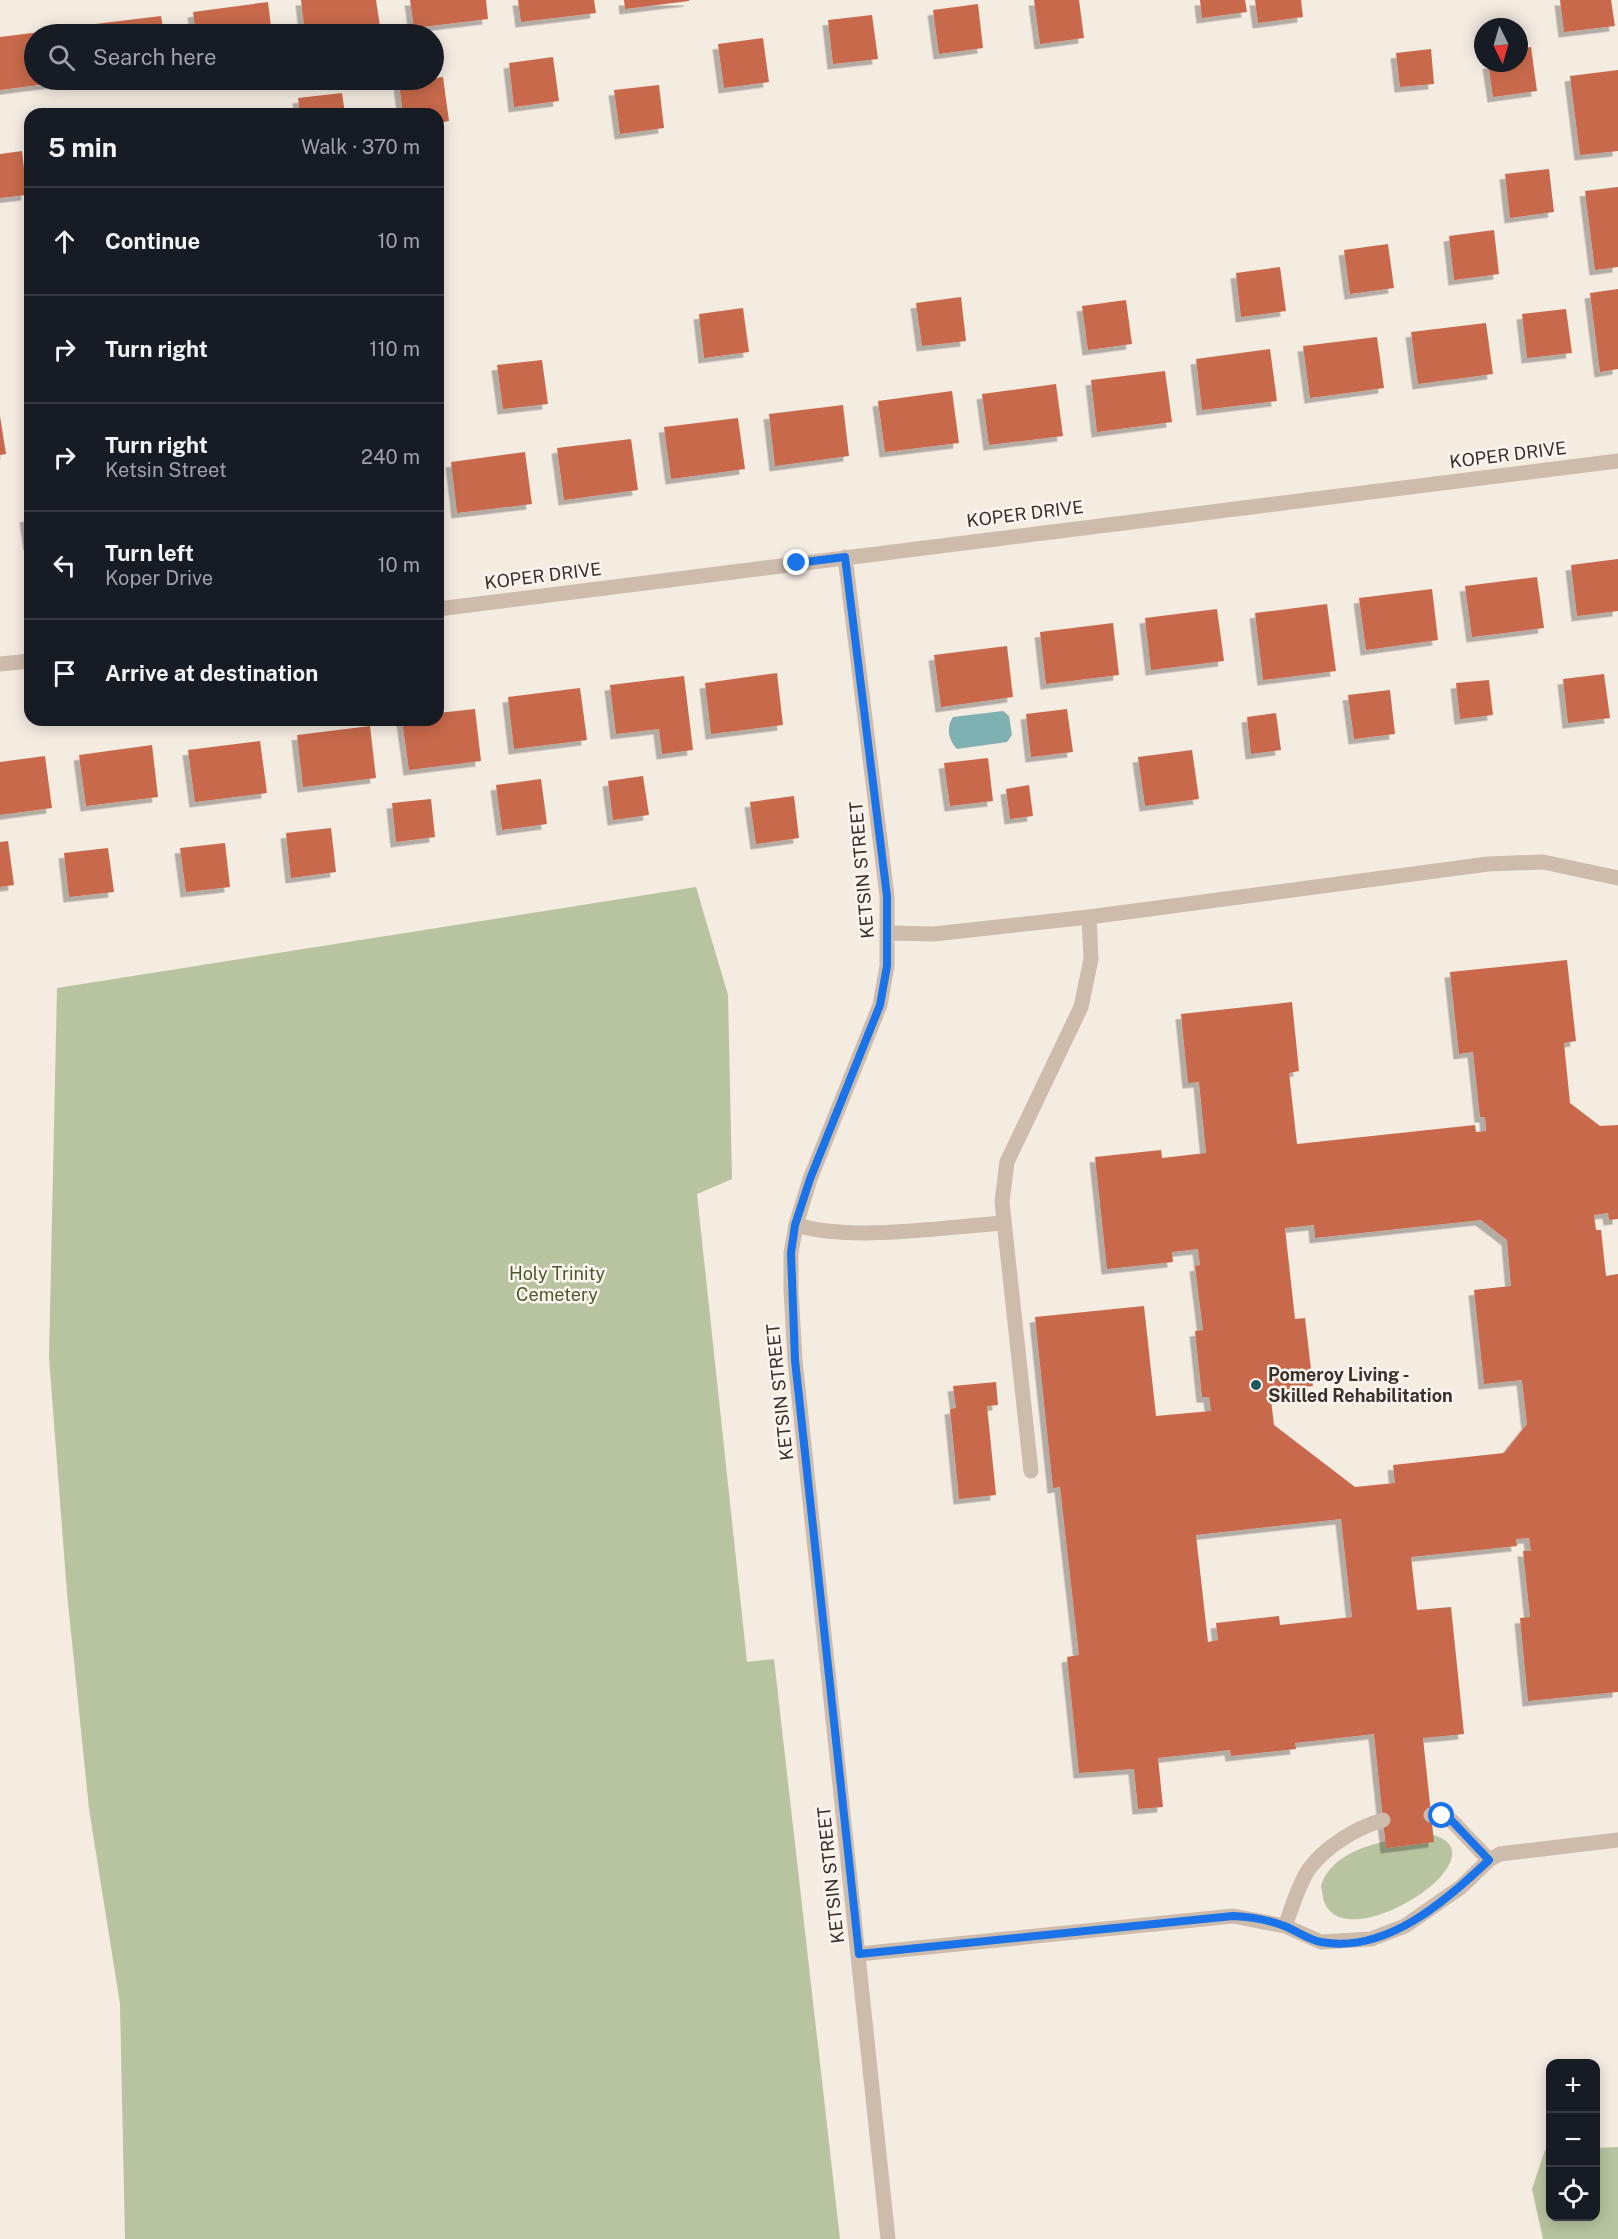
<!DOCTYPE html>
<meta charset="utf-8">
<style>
:root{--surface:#171b24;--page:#20242c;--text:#f1f3f6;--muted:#9ea1a6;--line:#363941}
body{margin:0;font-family:"Public Sans",sans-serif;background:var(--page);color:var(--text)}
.controls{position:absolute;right:18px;bottom:18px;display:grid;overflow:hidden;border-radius:12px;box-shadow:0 3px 15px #0003}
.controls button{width:54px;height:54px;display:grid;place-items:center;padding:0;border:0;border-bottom:2px solid var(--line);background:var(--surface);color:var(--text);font:30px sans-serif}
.compass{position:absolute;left:1474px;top:18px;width:54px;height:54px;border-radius:50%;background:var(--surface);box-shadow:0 3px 15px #0003;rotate:175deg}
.stop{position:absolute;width:18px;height:18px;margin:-14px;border:4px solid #1a73e8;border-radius:50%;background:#fff}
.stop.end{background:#1a73e8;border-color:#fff;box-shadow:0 2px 6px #0008}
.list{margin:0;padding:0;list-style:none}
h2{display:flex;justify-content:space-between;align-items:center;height:78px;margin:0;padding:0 24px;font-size:26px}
h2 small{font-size:20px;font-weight:400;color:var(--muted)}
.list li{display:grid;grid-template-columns:39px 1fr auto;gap:18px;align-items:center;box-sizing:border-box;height:108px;padding:0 24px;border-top:2px solid var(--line)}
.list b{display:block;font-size:22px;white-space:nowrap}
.list p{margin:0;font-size:20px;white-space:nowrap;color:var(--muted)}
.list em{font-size:20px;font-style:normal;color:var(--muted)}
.icon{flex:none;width:33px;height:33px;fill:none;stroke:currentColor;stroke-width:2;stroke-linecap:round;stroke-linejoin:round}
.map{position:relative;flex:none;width:1618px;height:2239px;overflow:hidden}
.search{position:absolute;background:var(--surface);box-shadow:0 3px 15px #0003;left:24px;top:24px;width:420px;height:66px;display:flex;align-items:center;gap:15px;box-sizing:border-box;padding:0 21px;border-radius:33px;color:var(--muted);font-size:22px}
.panel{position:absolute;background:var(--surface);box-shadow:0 3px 15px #0003;left:24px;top:108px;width:420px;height:618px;border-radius:18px}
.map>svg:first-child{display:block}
.green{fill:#b8c4a0}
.water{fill:#7fb0b2}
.building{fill:#c8694b;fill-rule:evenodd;filter:url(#shadow)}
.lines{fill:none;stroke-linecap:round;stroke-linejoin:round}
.lane{stroke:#cdbbac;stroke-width:15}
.street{stroke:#cdbbac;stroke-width:15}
.route{stroke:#1a73e8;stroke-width:8}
.poi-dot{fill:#1f5a5e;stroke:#fbf5ee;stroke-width:2}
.labels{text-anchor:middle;stroke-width:5;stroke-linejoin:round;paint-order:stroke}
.street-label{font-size:18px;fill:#3b302b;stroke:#fbf5ee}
.park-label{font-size:18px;fill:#4a5a2e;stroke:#fbf5ee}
.poi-label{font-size:18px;font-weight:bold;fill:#3b302b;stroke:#fbf5ee;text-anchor:start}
</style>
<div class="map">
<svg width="1618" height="2239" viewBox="0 0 1618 2239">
<defs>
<filter id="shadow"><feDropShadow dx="-5.5" dy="5.5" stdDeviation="0" flood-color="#0004"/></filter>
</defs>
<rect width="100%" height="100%" fill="#f4ebe1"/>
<!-- green -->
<path class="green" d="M696,887L728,995L732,1179L697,1194L747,1662L774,1659L840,2239H125L120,2004L89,1809L67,1593L49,1358L57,988Z
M1434,1835C1501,1856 1364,1947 1330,1911C1323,1905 1323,1895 1321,1886C1334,1844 1398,1838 1434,1835Z
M1618,2147V2239H1543L1532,2189L1545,2150L1550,2149V2216H1596V2148Z"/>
<!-- water -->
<path class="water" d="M1003,711L1009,716L1012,735L1007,742L957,749C948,740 946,727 953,717Z"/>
<!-- building -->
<path class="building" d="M301,0H376L381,33L305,34Z
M410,0H486L488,19L414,28Z
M518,0H594L596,13L521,22Z
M624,0H689V1L625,9Z
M1034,0H1079L1084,38L1040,44Z
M1200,0H1245L1247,12L1202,18Z
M1255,0H1301L1303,17L1258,23Z
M1560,0H1611L1615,26L1564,32Z
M268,2L272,34H196L193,12Z
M978,4L983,48L939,54L933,10Z
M872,15L878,59L833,64L828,20Z
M161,16L164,34H88L87,25Z
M56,30L57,34H34V80H62V82L0,90V37Z
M763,38L769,82L724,88L718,44Z
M1531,47L1537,91L1493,97L1488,63H1519V49Z
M1431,49L1434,84L1400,87L1396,53Z
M553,57L559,101L514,107L509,63Z
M1618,70V151L1580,155L1570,76Z
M443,77L449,121L438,123V114H403L399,83Z
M659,85L664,128L620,134L614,90Z
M342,93L345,114H300L298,98Z
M22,151L27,195L0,198V154Z
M1549,169L1554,212L1510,218L1505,174Z
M1618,187V267L1595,270L1585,191Z
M1494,230L1499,274L1454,280L1449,236Z
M1388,244L1394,288L1350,294L1344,250Z
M1280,267L1286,311L1241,317L1236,273Z
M1618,289V369L1600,372L1590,293Z
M961,297L966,341L922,346L916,303Z
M1126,300L1132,344L1088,350L1082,306Z
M743,308L749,352L704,358L699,314Z
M1566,309L1572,353L1527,358L1522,314Z
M1486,323L1493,374L1418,384L1411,332Z
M1377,337L1384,388L1310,398L1303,346Z
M1270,349L1277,401L1202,410L1196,359Z
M542,360L548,404L503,409L497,365Z
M1165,371L1172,422L1097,432L1091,380Z
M1056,384L1063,436L989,445L982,394Z
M952,391L959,443L885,452L878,401Z
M843,405L849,456L775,466L769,414Z
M0,416L6,454L0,455Z
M738,418L745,469L671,479L664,427Z
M631,439L638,490L564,500L557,448Z
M525,452L532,504L457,513L451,462Z
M30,516V545H29L25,517Z
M1618,559V611L1577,616L1571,565Z
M1537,577L1544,628L1472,637L1465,586Z
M1432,589L1438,640L1366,650L1359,598Z
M1327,604L1336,671L1263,680L1255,613Z
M1217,609L1224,661L1151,670L1145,618Z
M1113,623L1119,675L1046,684L1040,632Z
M1007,646L1013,697L941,707L934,655Z
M777,673L783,725L711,734L705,683Z
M1604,674L1610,718L1568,723L1563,679Z
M684,676L693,750L662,754L659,729L616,734L610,685Z
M1489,680L1493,715L1460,719L1456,683Z
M580,688L587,740L514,749L508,697Z
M1390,690L1395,734L1354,739L1348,695Z
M475,709L481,761L409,770L402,720H438V713Z
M1067,709L1073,752L1031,757L1026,714Z
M1276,713L1281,750L1251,754L1247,717Z
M370,726L376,778L303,787L297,735Z
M260,741L267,793L195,802L188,750Z
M152,745L158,797L86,806L79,755Z
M1192,750L1199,799L1145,806L1138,757Z
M45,756L52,808L0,815V762Z
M988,758L993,801L950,806L944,763Z
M643,776L649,815L613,820L608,781Z
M541,779L547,824L502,830L496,785Z
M1029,785L1033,816L1010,819L1006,789Z
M794,796L799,838L756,844L750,802Z
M431,799L435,837L396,842L392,803Z
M331,828L336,872L291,878L286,833Z
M8,841L14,885L0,887V842Z
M225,843L230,887L186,892L180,848Z
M108,848L114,892L69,897L64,853Z
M1567,960L1576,1041L1564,1043L1570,1103L1600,1126L1618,1125V1219L1609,1220L1608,1213L1594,1215L1596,1230H1601L1606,1276L1618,1274V1692L1528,1701L1520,1618L1530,1617L1523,1551H1531L1529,1538L1516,1539L1517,1546L1411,1557L1417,1610L1451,1607L1464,1734L1423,1738L1434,1842L1386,1848L1374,1734L1295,1743L1296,1749L1231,1756L1230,1750L1158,1758L1163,1807L1138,1809L1134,1769L1079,1773L1067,1657L1079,1655L1060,1487L1053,1488L1035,1317L1144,1306L1156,1416L1211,1411L1209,1397H1202L1195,1331L1203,1330L1195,1266L1200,1265L1198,1249L1172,1252L1173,1262L1107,1269L1095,1157L1161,1150L1162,1158L1206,1153L1199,1082L1188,1083L1181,1014L1292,1002L1299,1071L1289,1073L1297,1144L1475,1125L1476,1132L1486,1131L1485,1117H1480L1473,1052L1459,1054L1450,972ZM1481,1220L1507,1240L1511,1286L1474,1290L1484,1384L1522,1380L1527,1424L1504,1453L1393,1465L1395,1483L1355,1487L1274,1425L1270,1391L1313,1386L1305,1318L1295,1319L1285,1228L1314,1225L1315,1238ZM1341,1519L1352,1617L1280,1625L1279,1616L1216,1623L1218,1640L1208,1642L1196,1535Z
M996,1382L998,1405L987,1406L996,1495L959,1499L950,1409L956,1408L953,1386Z"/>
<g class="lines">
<!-- lane -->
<path class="lane" d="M889,933L934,934L1089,917L1488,864L1543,862L1618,878
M796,1225C854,1242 942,1227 1004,1223
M1031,1471L1002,1202L1007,1162L1081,1007L1091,959L1089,917
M1431,1815L1452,1821L1489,1860
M1285,1926C1292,1908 1298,1885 1309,1869C1326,1846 1356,1828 1383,1820
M859,1954L1233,1916L1285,1926L1321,1942L1371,1939L1405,1926L1461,1887L1489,1860L1500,1854L1618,1840"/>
<!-- street -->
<path class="street" d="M845,557L887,896V966L880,1005L810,1179L796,1225L791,1253V1290L795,1360L888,2239
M438,609L1618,461
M0,664L30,661"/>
</g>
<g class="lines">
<!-- route -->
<path class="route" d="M797,563L845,557L887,896V966L880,1005L810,1179L795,1225L791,1253L795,1360L859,1954L1233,1916C1251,1917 1271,1920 1287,1927C1298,1932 1309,1940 1321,1942C1386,1954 1446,1901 1489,1860L1452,1821L1442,1816"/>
</g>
<!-- markers -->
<circle class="poi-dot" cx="1256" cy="1385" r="6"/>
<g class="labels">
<!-- street labels -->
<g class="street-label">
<text transform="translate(1508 455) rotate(-7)" y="6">KOPER DRIVE</text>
<text transform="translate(1025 514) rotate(-7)" y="6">KOPER DRIVE</text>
<text transform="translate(543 576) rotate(-7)" y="6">KOPER DRIVE</text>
<text transform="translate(862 870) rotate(-95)" y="6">KETSIN STREET</text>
<text transform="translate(780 1392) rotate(-96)" y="6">KETSIN STREET</text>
<text transform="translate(831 1875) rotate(-96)" y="6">KETSIN STREET</text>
</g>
<!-- park labels -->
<g class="park-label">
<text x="557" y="1280">Holy Trinity<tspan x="557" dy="21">Cemetery</tspan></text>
</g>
<!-- poi labels -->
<g class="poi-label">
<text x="1268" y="1381">Pomeroy Living -<tspan x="1268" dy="21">Skilled Rehabilitation</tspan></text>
</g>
</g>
</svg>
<div class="controls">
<button>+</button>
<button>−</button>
<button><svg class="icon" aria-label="locate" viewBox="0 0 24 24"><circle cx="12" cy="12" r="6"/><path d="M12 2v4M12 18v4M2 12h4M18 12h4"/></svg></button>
</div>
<svg class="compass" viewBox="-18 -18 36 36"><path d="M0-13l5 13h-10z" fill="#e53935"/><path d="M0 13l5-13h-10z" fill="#9ea1a6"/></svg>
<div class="stop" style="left:1442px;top:1816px"></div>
<div class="stop end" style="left:797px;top:563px"></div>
<div class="search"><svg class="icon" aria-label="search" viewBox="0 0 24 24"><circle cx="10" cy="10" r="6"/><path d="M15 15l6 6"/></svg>Search here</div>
<section class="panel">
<h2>5 min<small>Walk · 370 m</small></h2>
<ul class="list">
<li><svg class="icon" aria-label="ahead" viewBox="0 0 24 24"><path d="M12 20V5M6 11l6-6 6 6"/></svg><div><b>Continue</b></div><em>10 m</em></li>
<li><svg class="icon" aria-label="right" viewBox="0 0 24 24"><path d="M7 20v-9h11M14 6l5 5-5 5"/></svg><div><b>Turn right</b></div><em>110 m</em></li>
<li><svg class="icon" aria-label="right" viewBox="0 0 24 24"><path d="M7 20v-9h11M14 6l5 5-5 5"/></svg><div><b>Turn right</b><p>Ketsin Street</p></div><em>240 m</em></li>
<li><svg class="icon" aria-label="left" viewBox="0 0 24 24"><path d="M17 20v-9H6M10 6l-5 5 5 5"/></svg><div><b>Turn left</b><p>Koper Drive</p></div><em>10 m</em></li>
<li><svg class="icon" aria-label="arrive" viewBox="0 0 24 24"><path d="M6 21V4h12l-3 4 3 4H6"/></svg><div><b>Arrive at destination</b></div></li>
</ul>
</section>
</div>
